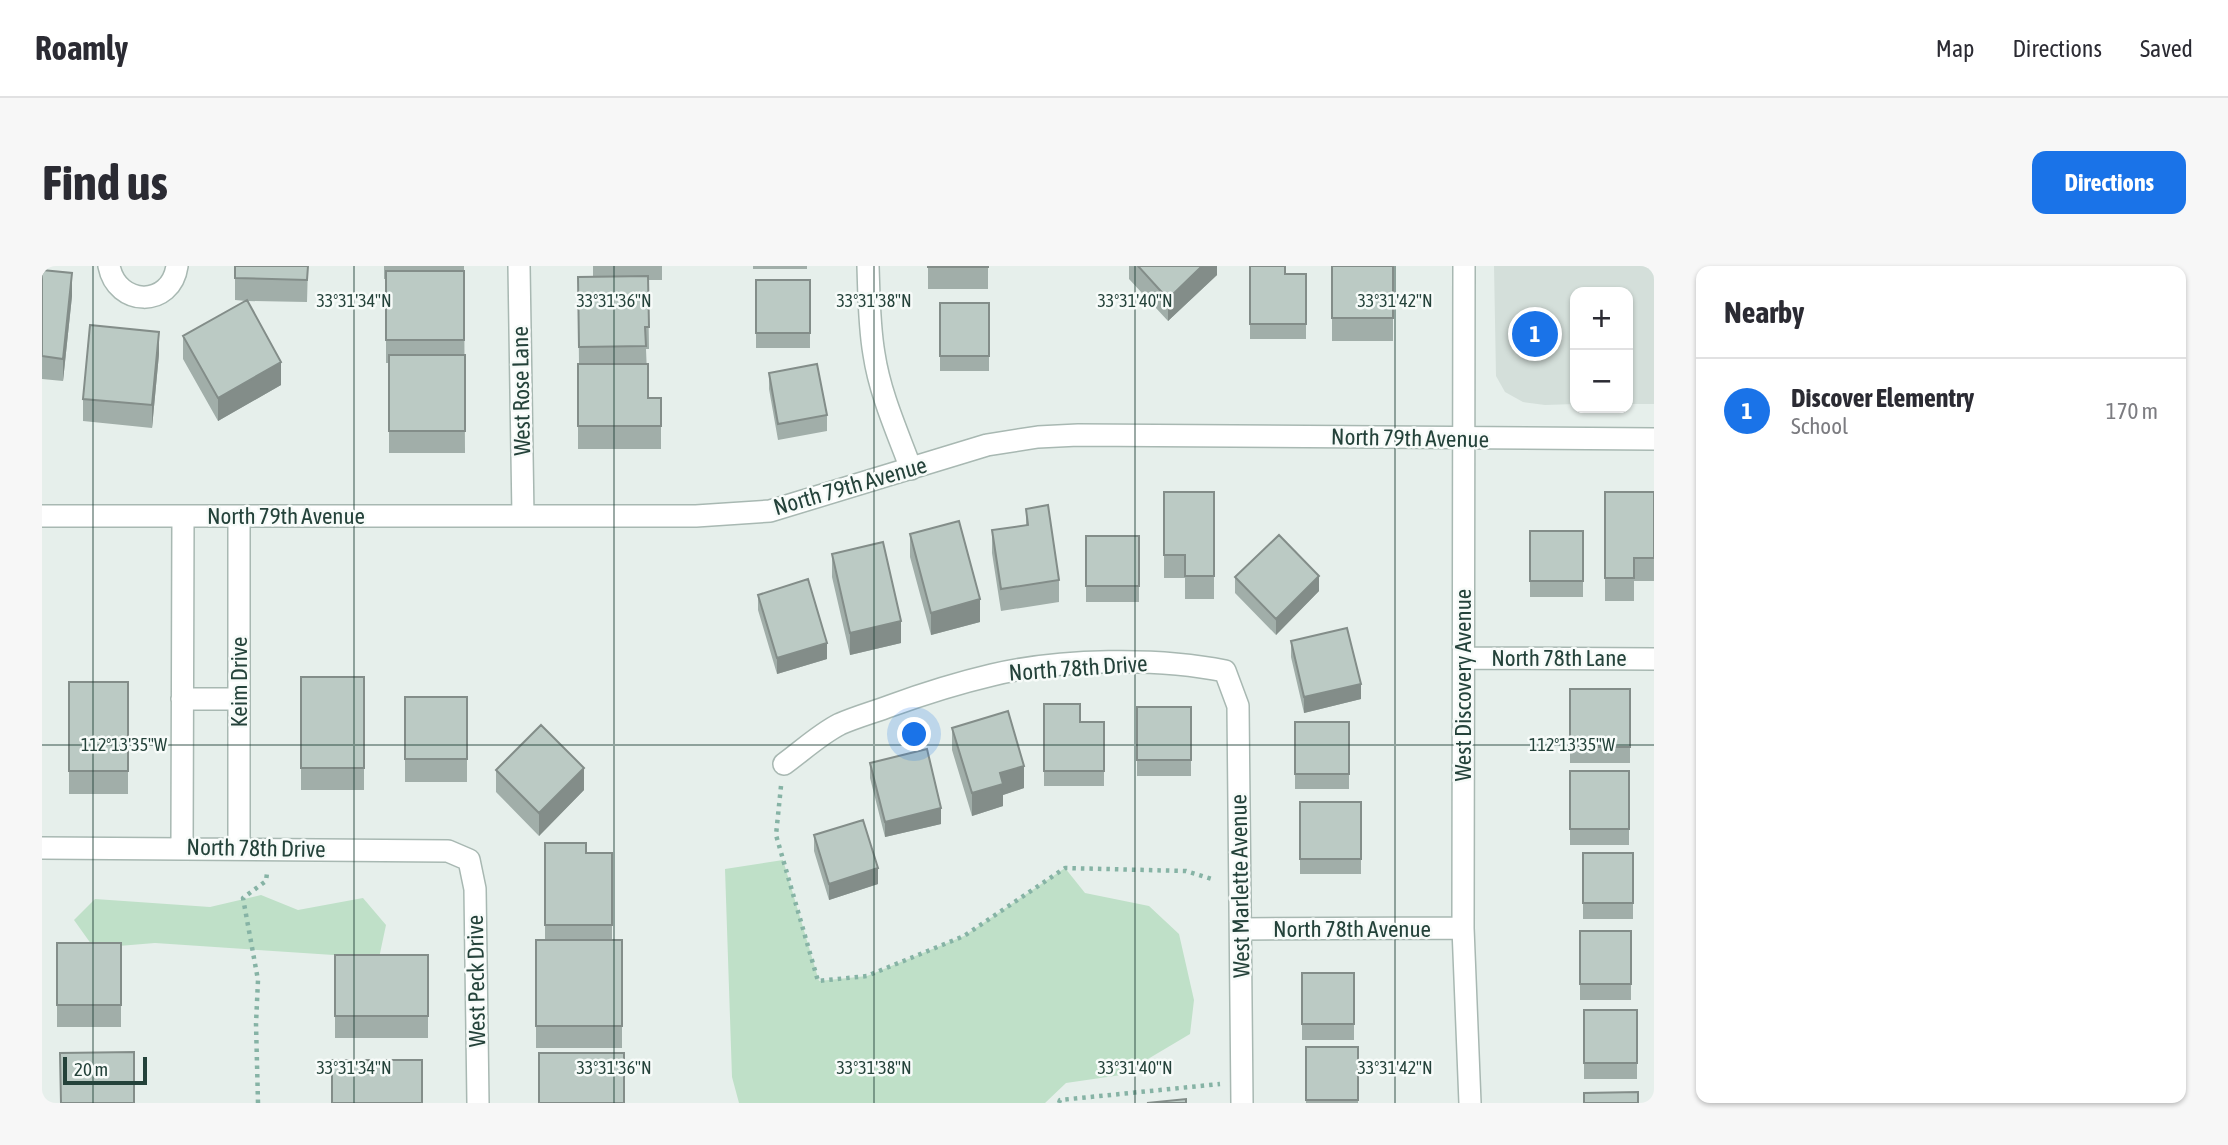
<!DOCTYPE html>
<meta charset="utf-8">
<style>
:root{--surface:#fff;--page:#f7f7f7;--text:#2b2b33;--muted:#7c7c81;--line:#e1e1e2;--accent:#1a73e8}
body{margin:0;font-family:"Asap Condensed",sans-serif;background:var(--page);color:var(--text)}
.controls{position:absolute;right:21px;top:21px;display:grid;overflow:hidden;border-radius:14px;box-shadow:0 2px 5px #0004}
.controls button{width:63px;height:63px;display:grid;place-items:center;padding:0;border:0;border-bottom:2px solid var(--line);background:var(--surface);color:var(--text);font:35px sans-serif}
.scale{position:absolute;left:21px;bottom:18px;width:84px;box-sizing:border-box;padding-left:7px;border:4px solid #24423a;border-top:0;font-size:19px;line-height:24px;white-space:nowrap;color:#24423a;-webkit-text-stroke:5px #f7fbf9;paint-order:stroke}
.you{position:absolute;left:873px;top:469px;width:24px;height:24px;margin:-18px;border:5px solid #fff;border-radius:50%;background:#1a73e8;box-shadow:0 0 0 10px #1a73e833}
.badge{display:grid;place-items:center;width:46px;height:46px;border-radius:50%;background:var(--accent);color:#fff;font-size:23px;font-weight:700}
.pin{position:absolute;translate:-50% -50%;border:4px solid #fff;box-shadow:0 2px 7px #0006}
.list{margin:0;padding:0;list-style:none}
h2{display:flex;justify-content:space-between;align-items:center;height:91px;margin:0;padding:0 28px;font-size:30px}
h2 small{font-size:23px;font-weight:400;color:var(--muted)}
.list li{display:grid;grid-template-columns:46px 1fr auto;gap:21px;align-items:center;box-sizing:border-box;height:105px;padding:0 28px;border-top:2px solid var(--line)}
.list b{display:block;font-size:26px;white-space:nowrap}
.list p{margin:0;font-size:23px;white-space:nowrap;color:var(--muted)}
.list em{font-size:23px;font-style:normal;color:var(--muted)}
.map{position:relative;flex:none;width:1612px;height:837px;overflow:hidden;border-radius:14px}
header{display:flex;align-items:center;gap:42px;box-sizing:border-box;height:98px;padding:0 35px;background:var(--surface);border-bottom:2px solid var(--line)}
header strong{font-size:33px}
nav{display:flex;gap:38px;margin-inline-start:auto;font-size:24px}
.intro{display:flex;align-items:center;justify-content:space-between;box-sizing:border-box;height:168px;padding:0 42px}
h1{margin:0;font-size:49px}
.button{padding:18px 32px;border-radius:14px;background:var(--accent);color:#fff;font-size:24px;font-weight:700}
main{display:flex;gap:42px;padding:0 42px}
aside{flex:1;background:var(--surface);border-radius:14px;box-shadow:0 2px 5px #0004}
.map>svg:first-child{display:block}
.built{fill:#d4dfda}
.green{fill:#bfe0c8}
.lines{fill:none;stroke-linecap:round;stroke-linejoin:round}
.minor-casing{stroke:#a8b8b2;stroke-width:24}
.path{stroke:#86b3a5;stroke-width:4.5;stroke-dasharray:3.5 5;stroke-linecap:butt}
.minor{stroke:#fff;stroke-width:21}
.wall{fill:#a1aea9}
.shaded-wall{fill:#838d89}
.building{fill:#bbcac4;stroke:#838d89;stroke-width:2}
.ticks{fill:none;stroke:#24423a;stroke-width:2;stroke-opacity:0.45}
.labels{text-anchor:middle;stroke-width:5;stroke-linejoin:round;paint-order:stroke}
.street-label{font-size:23px;fill:#24423a;stroke:#f7fbf9}
.ticks-label{font-size:18px;text-anchor:middle;fill:#24423a;stroke:#f7fbf9;stroke-width:5;stroke-linejoin:round;paint-order:stroke}
</style>
<header>
<strong>Roamly</strong>
<nav><a>Map</a><a>Directions</a><a>Saved</a></nav>
</header>
<div class="intro"><h1>Find us</h1><a class="button">Directions</a></div>
<main>
<div class="map">
<svg width="1612" height="837" viewBox="0 0 1612 837">
<rect width="100%" height="100%" fill="#e6efeb"/>
<!-- built -->
<path class="built" d="M1452,0H1612V138H1586V26H1533V138L1503,139L1481,136L1463,126L1454,110Z"/>
<!-- green -->
<path class="green" d="M741,594L777,715L825,710L922,670L1023,602L1043,627L1107,640L1137,668L1152,734L1148,768L1079,809L1024,817L1003,837H697L690,811L683,603Z
M219,629L256,644L321,632L344,659L337,692L113,677L52,682L32,654L53,633L168,641Z"/>
<g class="lines">
<!-- minor casing -->
<g class="minor-casing">
<path id="minor" d="M67,0C75,41 129,42 135,0
M477,0L481,250
M826,0C827,29 827,59 832,88C838,128 855,165 869,203
M1422,0L1421,662L1428,837
M0,250H654L728,245L945,179L996,171L1036,169L1612,173
M197,250V582
M1422,392L1612,393
M140,433H197
M742,498C760,485 778,468 798,458C814,451 832,446 848,440C881,428 916,417 950,409C1017,393 1116,391 1183,405L1196,440L1200,837
M0,582L406,585L427,594L433,623L436,837
M140,582L141,250
M1199,663L1421,662"/>
</g>
<!-- path -->
<path class="path" d="M739,520L734,569L776,715L825,710L922,670L1023,602L1144,605L1173,614
M216,837L214,758L216,714L201,632L224,615L225,607
M1017,837L1018,834L1178,818"/>
<!-- minor -->
<use href="#minor" class="minor"/>
</g>
<!-- wall -->
<path class="wall" d="M193,0H266L265,36L205,35L239,119L176,155L141,93V70L204,35L193,34Z
M342,0H422L423,187H347V97H344V13H342Z
M551,0H620V14H606L607,83H604L606,132H619V183H536V98H537L536,11H551Z
M711,0H765V3H711Z
M886,0H946V23H886Z
M1087,0H1175V9L1126,55L1087,13Z
M1208,0L1243,8H1264V73H1208Z
M1290,0H1351V75H1290Z
M0,4L30,30L21,115L0,113Z
M714,14H768V82H714Z
M898,37H947V105H898Z
M117,88L110,162L41,155V133Z
M727,107L785,149V165L736,174L727,123Z
M1122,226H1172V333H1143V312H1122Z
M1563,226H1612V315H1592V335H1563Z
M984,243L1017,314V336L959,345L950,287V264L984,259Z
M1488,265H1541V331H1488Z
M868,268L938,356L889,369L868,291Z
M1044,270H1097V336H1044Z
M790,288L859,377L808,389L790,311Z
M1193,311L1277,325L1234,369L1193,327Z
M716,329L785,393L735,408L716,344Z
M1249,375L1319,433L1262,447L1249,391Z
M259,411H322V524H259Z
M27,416H86V528H27Z
M1528,423H1588V497H1528Z
M363,431H425V516H363Z
M1002,438L1038,456H1062V520H1002Z
M1095,441H1149V510H1095Z
M1253,456H1307V523H1253Z
M910,462L982,522L961,529V540L930,550L910,484Z
M828,497L899,558L843,571L828,512Z
M454,504L542,524L497,570L454,526Z
M1528,505H1587V579H1528Z
M1258,536H1319V608H1258Z
M772,569L836,618L787,634L772,585Z
M503,577L544,587H570V674H580V782H494V674H503Z
M1541,587H1591V653H1541Z
M1538,665H1589V734H1538Z
M15,677H79V761H15Z
M293,689H386V772H293Z
M1260,707H1312V774H1260Z
M1542,744H1595V813H1542Z
M1264,781H1316V837H1264Z"/>
<!-- shaded-wall -->
<path class="shaded-wall" d="M1160,0H1175V9L1126,55V33Z
M30,7V30L21,115V93Z
M117,66V88L110,162V139Z
M239,96V119L176,155V132Z
M1277,310V325L1234,369V353Z
M938,333V356L889,369V347Z
M859,355V377L808,389V367Z
M785,377V393L735,408V392Z
M1319,418V433L1262,447V431Z
M982,500V522L961,529V540L930,550V527L958,507Z
M542,502V524L497,570V547Z
M899,542V558L843,571V556Z
M836,602V618L787,634V618Z"/>
<!-- building -->
<path class="building" d="M193,0H266L265,14L193,12Z
M886,0H946V1H886Z
M1096,0H1160L1126,33Z
M1208,0H1243V8H1264V58H1208Z
M1290,0H1351V52H1290Z
M0,4L30,7L21,93L0,90Z
M344,5H422V74H344Z
M606,10L607,61H603L604,80L537,81L536,11Z
M714,14H768V67H714Z
M205,34L239,96L176,132L141,70Z
M898,37H947V90H898Z
M48,59L117,66L110,139L41,133Z
M347,89H423V165H347Z
M536,98H606V132H619V160H536Z
M775,98L785,149L736,158L727,107Z
M1122,226H1172V310H1143V289H1122Z
M1563,226H1612V292H1592V312H1563Z
M1006,239L1017,314L959,323L950,264L986,259L984,243Z
M917,255L938,333L889,347L868,268Z
M1488,265H1541V315H1488Z
M1237,269L1277,310L1234,353L1193,311Z
M1044,270H1097V320H1044Z
M841,276L859,355L808,367L790,288Z
M766,313L785,377L735,392L716,329Z
M1305,362L1319,418L1262,431L1249,375Z
M259,411H322V502H259Z
M27,416H86V505H27Z
M1528,423H1588V481H1528Z
M363,431H425V493H363Z
M1002,438H1038V456H1062V505H1002Z
M1095,441H1149V494H1095Z
M966,445L982,500L958,507L961,518L930,527L910,462Z
M1253,456H1307V508H1253Z
M499,459L542,502L497,547L454,504Z
M885,483L899,542L843,556L828,497Z
M1528,505H1587V563H1528Z
M1258,536H1319V593H1258Z
M821,554L836,602L787,618L772,569Z
M503,577H544V587H570V659H503Z
M1541,587H1591V637H1541Z
M1538,665H1589V718H1538Z
M494,674H580V760H494Z
M15,677H79V739H15Z
M293,689H386V750H293Z
M1260,707H1312V758H1260Z
M1542,744H1595V797H1542Z
M1264,781H1316V834H1264Z
M92,786V837H19L18,787Z
M497,787H582V837H497Z
M290,794H380V837H290Z
M1596,826V837H1542V827Z
M1144,833V837H1105Z"/>
<!-- ticks -->
<path class="ticks" d="M51,0V837M312,0V837M572,0V837M832,0V837M1093,0V837M1353,0V837M0,479H1612"/>
<g class="labels">
<!-- street labels -->
<g class="street-label">
<text transform="translate(479 125) rotate(-91)" y="8">West Rose Lane</text>
<text transform="translate(1368 172) rotate(1)" y="8">North 79th Avenue</text>
<text transform="translate(808 220) rotate(-16)" y="8">North 79th Avenue</text>
<text x="244" y="258">North 79th Avenue</text>
<text x="1517" y="400">North 78th Lane</text>
<text transform="translate(1036 402) rotate(-4)" y="8">North 78th Drive</text>
<text transform="translate(197 416) rotate(-90)" y="8">Keim Drive</text>
<text transform="translate(1421 419) rotate(-90)" y="8">West Discovery Avenue</text>
<text transform="translate(214 582) rotate(1)" y="8">North 78th Drive</text>
<text transform="translate(1198 620) rotate(-91)" y="8">West Marlette Avenue</text>
<text x="1310" y="671">North 78th Avenue</text>
<text transform="translate(434 715) rotate(-91)" y="8">West Peck Drive</text>
</g>
</g>
<g class="ticks-label">
<text x="312" y="41">33°31'34"N</text>
<text x="572" y="41">33°31'36"N</text>
<text x="832" y="41">33°31'38"N</text>
<text x="1093" y="41">33°31'40"N</text>
<text x="1353" y="41">33°31'42"N</text>
<text x="1530" y="485">112°13'35"W</text>
<text x="82" y="485">112°13'35"W</text>
<text x="312" y="808">33°31'34"N</text>
<text x="572" y="808">33°31'36"N</text>
<text x="832" y="808">33°31'38"N</text>
<text x="1093" y="808">33°31'40"N</text>
<text x="1353" y="808">33°31'42"N</text>
</g>
</svg>
<div class="controls">
<button>+</button>
<button>−</button>
</div>
<div class="scale">20 m</div>
<div class="you"></div>
<div class="pin badge" style="left:1493px;top:68px">1</div>
</div>
<aside>
<h2>Nearby<small></small></h2>
<ul class="list">
<li><span class="badge">1</span><div><b>Discover Elementry</b><p>School</p></div><em>170 m</em></li>
</ul>
</aside>
</main>
